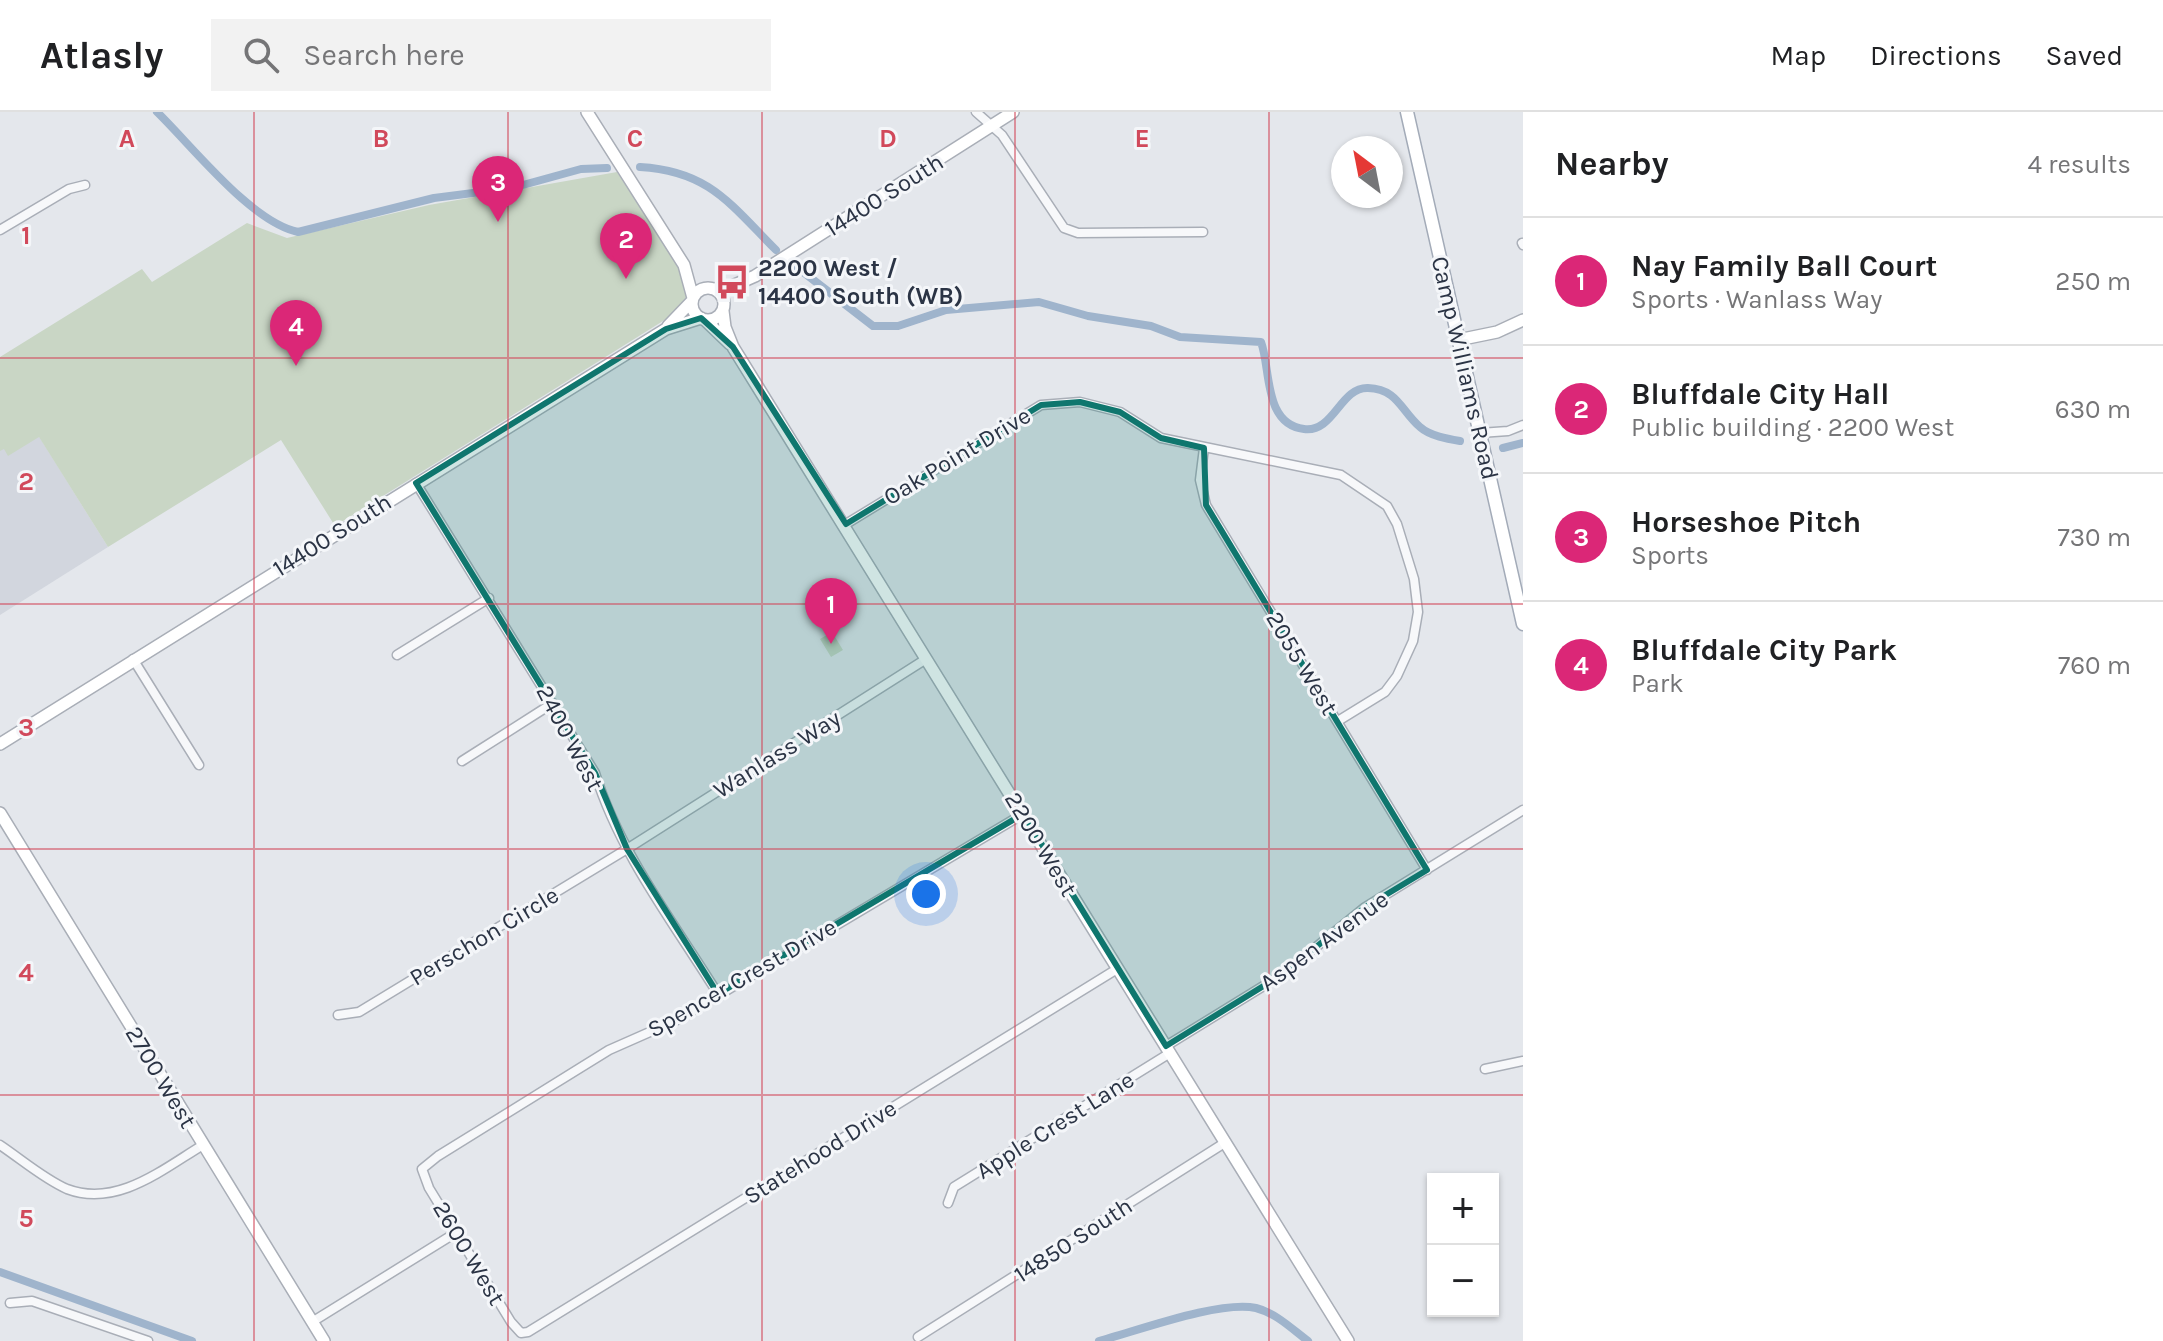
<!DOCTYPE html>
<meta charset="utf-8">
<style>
:root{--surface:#fff;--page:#f2f2f2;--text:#202124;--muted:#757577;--line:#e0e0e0;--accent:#db2777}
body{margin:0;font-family:Karla,sans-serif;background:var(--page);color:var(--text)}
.controls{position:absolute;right:24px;bottom:24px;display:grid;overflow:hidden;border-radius:0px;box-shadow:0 2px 6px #0004}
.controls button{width:72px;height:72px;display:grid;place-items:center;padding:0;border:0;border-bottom:2px solid var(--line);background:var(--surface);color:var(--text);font:40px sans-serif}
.compass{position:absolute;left:1331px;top:24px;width:72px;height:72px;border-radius:50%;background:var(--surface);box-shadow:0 2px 6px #0004;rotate:328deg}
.you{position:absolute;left:926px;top:782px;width:28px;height:28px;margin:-20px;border:6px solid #fff;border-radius:50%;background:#1a73e8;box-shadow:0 0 0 12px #1a73e833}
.badge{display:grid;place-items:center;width:52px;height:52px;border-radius:50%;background:var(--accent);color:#fff;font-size:26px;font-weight:700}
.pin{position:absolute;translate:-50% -66px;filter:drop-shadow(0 2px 4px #0008)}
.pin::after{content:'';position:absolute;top:42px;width:28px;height:24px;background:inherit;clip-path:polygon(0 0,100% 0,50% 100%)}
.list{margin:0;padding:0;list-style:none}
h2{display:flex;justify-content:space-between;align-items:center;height:104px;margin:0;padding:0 32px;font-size:34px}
h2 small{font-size:26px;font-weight:400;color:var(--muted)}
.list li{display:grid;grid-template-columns:52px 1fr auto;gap:24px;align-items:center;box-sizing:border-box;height:128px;padding:0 32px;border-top:2px solid var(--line)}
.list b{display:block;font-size:30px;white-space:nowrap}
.list p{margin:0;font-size:26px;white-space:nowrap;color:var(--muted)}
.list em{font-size:26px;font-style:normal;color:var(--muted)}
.icon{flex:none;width:44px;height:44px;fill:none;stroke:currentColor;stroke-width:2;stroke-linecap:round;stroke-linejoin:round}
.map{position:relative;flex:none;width:1523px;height:1229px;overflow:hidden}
header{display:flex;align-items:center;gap:48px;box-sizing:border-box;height:112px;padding:0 40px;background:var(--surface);border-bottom:2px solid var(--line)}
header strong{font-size:38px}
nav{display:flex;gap:44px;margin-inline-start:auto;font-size:28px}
.search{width:560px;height:72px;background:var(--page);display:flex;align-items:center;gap:20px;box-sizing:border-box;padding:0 28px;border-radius:0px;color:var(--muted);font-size:30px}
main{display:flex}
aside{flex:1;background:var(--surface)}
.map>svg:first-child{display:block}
.built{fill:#d2d6de}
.green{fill:#c9d6c5}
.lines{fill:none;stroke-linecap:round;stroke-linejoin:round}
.canal{stroke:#9fb4cc;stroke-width:8}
.street-casing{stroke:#a9aeb7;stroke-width:11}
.secondary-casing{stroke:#a9aeb7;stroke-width:14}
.primary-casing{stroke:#a3abb8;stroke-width:15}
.street{stroke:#f7f8fa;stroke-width:8}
.secondary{stroke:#fff;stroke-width:11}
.primary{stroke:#fff;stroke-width:12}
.marked{fill:#0f766e;fill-opacity:0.2;stroke:#0f766e;stroke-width:6;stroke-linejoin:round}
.grid{fill:none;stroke:#d1495b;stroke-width:2;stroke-opacity:0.55}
.labels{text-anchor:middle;stroke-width:6;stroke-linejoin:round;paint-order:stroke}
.street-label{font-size:24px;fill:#2b3445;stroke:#f4f6f9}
.poi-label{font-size:24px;font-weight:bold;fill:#2b3445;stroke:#f4f6f9;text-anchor:start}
.grid-label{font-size:26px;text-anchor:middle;font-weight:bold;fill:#d1495b;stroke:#f4f6f9;stroke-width:6;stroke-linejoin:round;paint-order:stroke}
</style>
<header>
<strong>Atlasly</strong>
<div class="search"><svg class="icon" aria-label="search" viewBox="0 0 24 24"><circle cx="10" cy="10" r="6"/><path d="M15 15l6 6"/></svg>Search here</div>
<nav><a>Map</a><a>Directions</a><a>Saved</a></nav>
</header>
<main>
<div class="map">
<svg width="1523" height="1229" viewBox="0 0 1523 1229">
<rect width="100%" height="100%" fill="#e4e7ec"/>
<!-- built -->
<path class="built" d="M0,262L108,435L0,503Z"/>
<!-- green -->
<path class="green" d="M617,60C632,83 685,156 687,178C688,189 678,197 671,204L335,414L281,328L108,435L39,325L8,344L4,337L0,339V245L142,157L152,170L247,111L287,126L429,93Z
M832,520L843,538L831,545L820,527Z"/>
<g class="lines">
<!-- canal -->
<path class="canal" d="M157,0C193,35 251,110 298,120L434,86L512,76L581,57L607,56
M640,55C709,59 730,92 776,138
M794,153L873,214H898L946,198L1039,190L1088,204L1151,214L1180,225L1261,230C1271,256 1263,312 1304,317C1334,321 1340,275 1368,276C1398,277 1401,299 1420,315C1430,324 1448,327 1460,329
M1503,336L1523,331
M0,1160L192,1229
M1099,1229C1137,1219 1220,1188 1256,1196C1276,1201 1292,1217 1308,1229"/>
<!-- street casing -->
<g class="street-casing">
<path id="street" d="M976,0L1002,23L1064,116L1078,121L1203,120
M0,118L69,77L85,73
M1522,131L1523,133
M1480,321L1508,319L1523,313
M1204,336L1200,368L1206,393L1427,758
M416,371L595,661C620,742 674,811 718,882
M846,412L1041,293L1080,290L1120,300L1161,326L1341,363L1387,394L1397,412L1414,467L1418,500L1413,529L1397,564L1385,580L1338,609
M397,543L489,486
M133,547L199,653
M462,649L553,591
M1023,702L677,908L609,938L438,1044L422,1057L429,1076L511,1210L521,1221L528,1220L1117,857
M338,903L359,900L627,737L926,547
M1166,934L1283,862L1364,796L1523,698
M1485,957L1523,949
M0,1033C21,1047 44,1067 67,1077C117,1096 163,1057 203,1033
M948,1091L954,1075L1170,941
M10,1191L32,1189L148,1229
M312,1210L457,1120
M918,1225L1226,1030"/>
</g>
<!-- secondary casing -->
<g class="secondary-casing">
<path id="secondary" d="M587,0L684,153L693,186
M692 192a16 16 0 1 1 32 0a16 16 0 1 1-32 0Z
M714,177L730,175L755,164L1013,0
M723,199L725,215L733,235L1348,1229
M705,208L730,232
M668,214L692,189
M1458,228L1497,220L1523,208
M0,632L666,217L701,206
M0,701L324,1229"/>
</g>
<!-- primary casing -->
<g class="primary-casing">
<path id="primary" d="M1407,0L1523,512"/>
</g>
<!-- street -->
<use href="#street" class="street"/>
<!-- secondary -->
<use href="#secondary" class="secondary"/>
<!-- primary -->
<use href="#primary" class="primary"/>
</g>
<!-- marked area -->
<path class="marked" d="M701,206L733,235L846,412L1041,293L1080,290L1120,300L1161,326L1204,336L1206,393L1427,758L1364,796L1283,862L1166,934L1023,702L718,882L627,737L595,661L416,371L666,217Z"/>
<!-- grid -->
<path class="grid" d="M254,0V1229M508,0V1229M762,0V1229M1015,0V1229M1269,0V1229M0,246H1523M0,492H1523M0,737H1523M0,983H1523"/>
<!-- icons -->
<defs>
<g id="bus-bare" transform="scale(2.76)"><path d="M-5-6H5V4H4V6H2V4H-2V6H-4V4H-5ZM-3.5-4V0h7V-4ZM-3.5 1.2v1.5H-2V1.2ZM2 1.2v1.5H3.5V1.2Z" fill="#d1495b" stroke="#f4f6f9" stroke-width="2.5" paint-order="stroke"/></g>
</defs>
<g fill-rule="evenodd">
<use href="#bus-bare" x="732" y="170"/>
</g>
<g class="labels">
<!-- street labels -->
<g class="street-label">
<text transform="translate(884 83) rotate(-32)" y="8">14400 South</text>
<text transform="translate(1465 256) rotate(77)" y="8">Camp Williams Road</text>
<text transform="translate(957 344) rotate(-31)" y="8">Oak Point Drive</text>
<text transform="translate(332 423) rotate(-32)" y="8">14400 South</text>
<text transform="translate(1302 551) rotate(59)" y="8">2055 West</text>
<text transform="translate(570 626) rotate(62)" y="8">2400 West</text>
<text transform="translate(777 642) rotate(-32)" y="8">Wanlass Way</text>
<text transform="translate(1041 732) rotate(59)" y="8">2200 West</text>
<text transform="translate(484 824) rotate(-31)" y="8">Perschon Circle</text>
<text transform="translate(1324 829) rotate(-36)" y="8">Aspen Avenue</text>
<text transform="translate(742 866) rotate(-30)" y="8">Spencer Crest Drive</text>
<text transform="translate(161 965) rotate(59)" y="8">2700 West</text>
<text transform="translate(1055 1013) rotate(-32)" y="8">Apple Crest Lane</text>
<text transform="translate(820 1040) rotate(-32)" y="8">Statehood Drive</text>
<text transform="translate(1073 1128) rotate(-33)" y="8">14850 South</text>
<text transform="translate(469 1141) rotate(59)" y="8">2600 West</text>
</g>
<!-- poi labels -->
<g class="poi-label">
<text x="758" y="164">2200 West /<tspan x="758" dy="28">14400 South (WB)</tspan></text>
</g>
</g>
<g class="grid-label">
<text x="127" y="35">A</text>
<text x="381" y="35">B</text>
<text x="635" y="35">C</text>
<text x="888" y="35">D</text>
<text x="1142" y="35">E</text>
<text x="26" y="132">1</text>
<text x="26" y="378">2</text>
<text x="26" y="624">3</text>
<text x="26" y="869">4</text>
<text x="26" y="1115">5</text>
</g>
</svg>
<div class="controls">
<button>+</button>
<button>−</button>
</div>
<svg class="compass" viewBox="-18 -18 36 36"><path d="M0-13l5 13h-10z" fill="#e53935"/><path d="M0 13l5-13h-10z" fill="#757577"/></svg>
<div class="you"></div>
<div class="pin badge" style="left:831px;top:532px">1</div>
<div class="pin badge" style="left:626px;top:167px">2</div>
<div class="pin badge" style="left:498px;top:110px">3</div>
<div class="pin badge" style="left:296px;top:254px">4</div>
</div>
<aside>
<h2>Nearby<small>4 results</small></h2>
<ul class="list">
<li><span class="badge">1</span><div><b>Nay Family Ball Court</b><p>Sports · Wanlass Way</p></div><em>250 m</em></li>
<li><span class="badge">2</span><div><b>Bluffdale City Hall</b><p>Public building · 2200 West</p></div><em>630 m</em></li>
<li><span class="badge">3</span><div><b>Horseshoe Pitch</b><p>Sports</p></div><em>730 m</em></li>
<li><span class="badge">4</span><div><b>Bluffdale City Park</b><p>Park</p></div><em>760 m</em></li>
</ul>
</aside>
</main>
